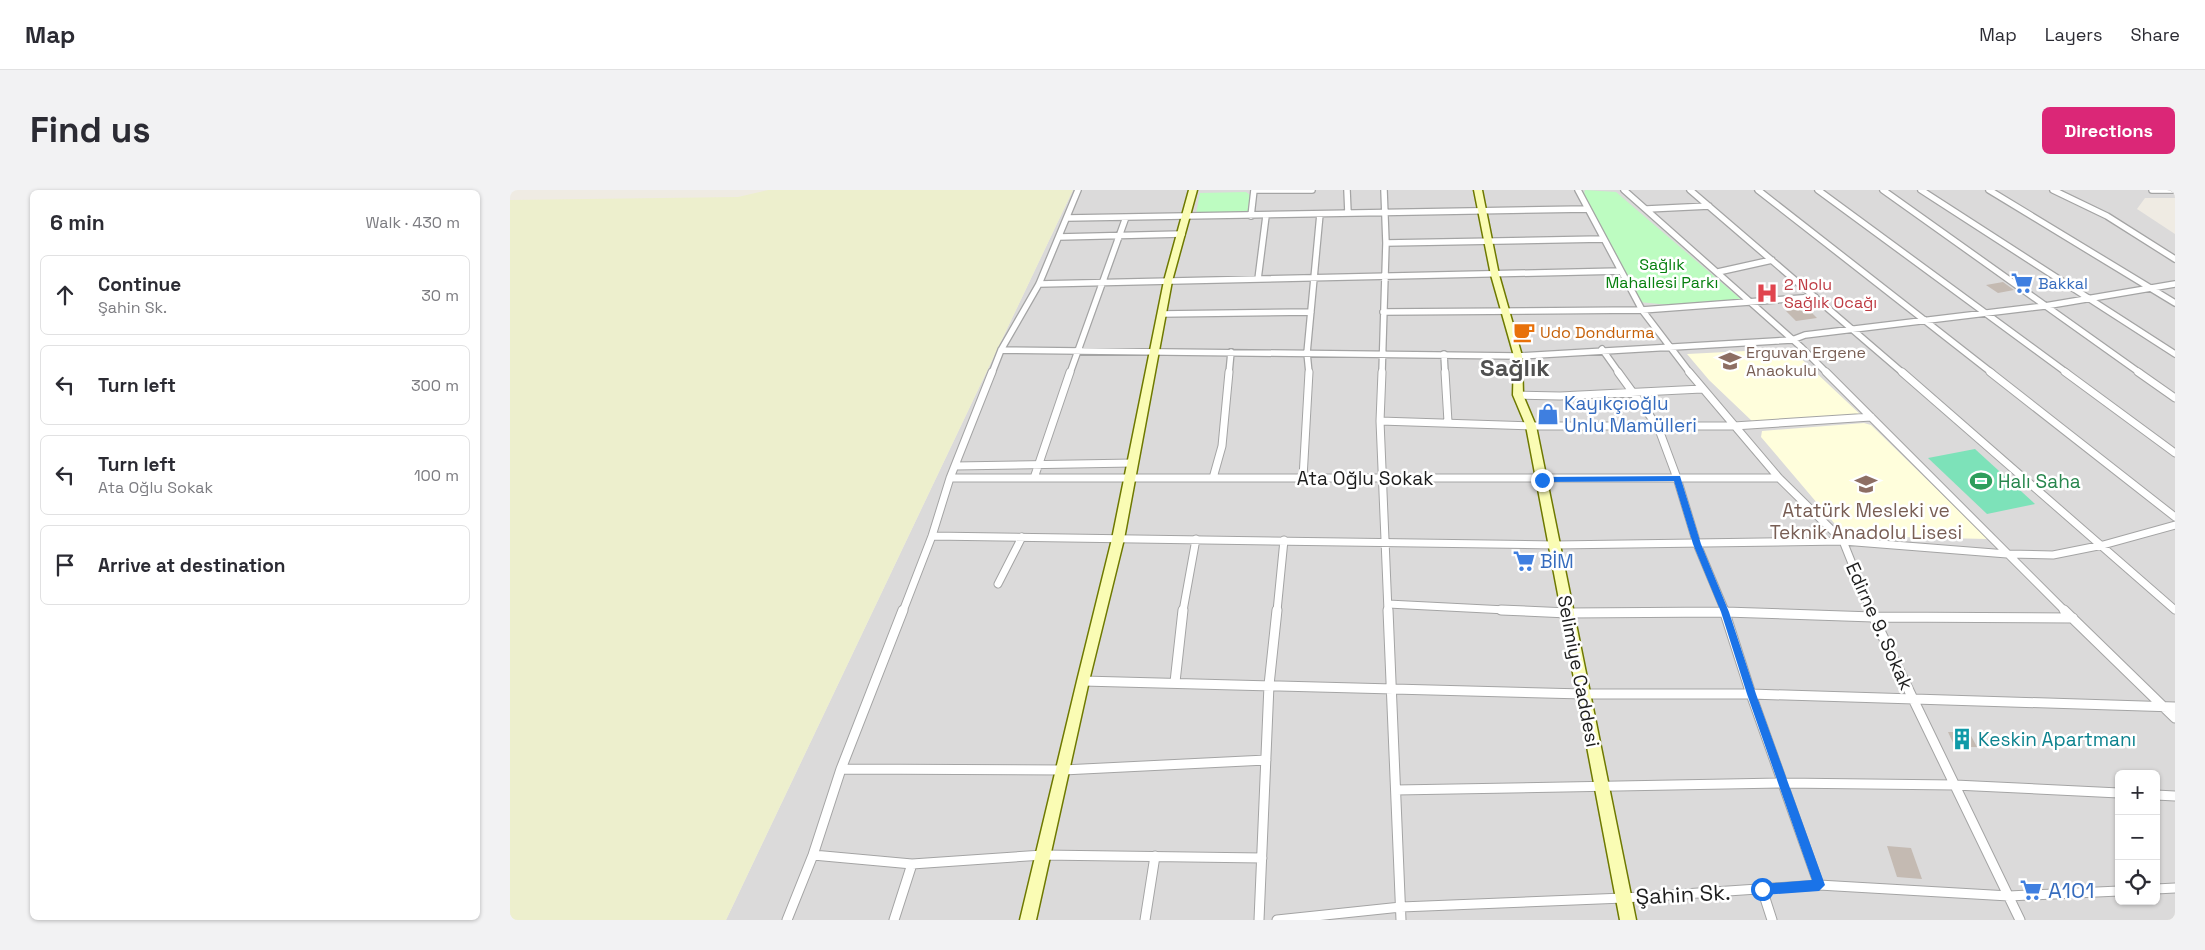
<!DOCTYPE html>
<meta charset="utf-8">
<style>
:root{--surface:#fff;--page:#f2f2f3;--text:#2b2b33;--muted:#7c7c81;--line:#e1e1e2;--accent:#db2777}
body{margin:0;font-family:"Space Grotesk",sans-serif;background:var(--page);color:var(--text)}
.controls{position:absolute;right:15px;bottom:15px;display:grid;overflow:hidden;border-radius:8px;box-shadow:0 1px 4px #0004}
.controls button{width:45px;height:45px;display:grid;place-items:center;padding:0;border:0;border-bottom:1px solid var(--line);background:var(--surface);color:var(--text);font:25px sans-serif}
.stop{position:absolute;width:15px;height:15px;margin:-11px;border:4px solid #1a73e8;border-radius:50%;background:#fff}
.stop.end{background:#1a73e8;border-color:#fff;box-shadow:0 1px 5px #0008}
.list{margin:0;padding:0;list-style:none}
h2{display:flex;justify-content:space-between;align-items:center;height:65px;margin:0;padding:0 20px;font-size:21px}
h2 small{font-size:16px;font-weight:400;color:var(--muted)}
.list li{display:grid;grid-template-columns:32px 1fr auto;gap:15px;align-items:center;box-sizing:border-box;height:80px;margin:0 10px 10px;padding:0 10px;border:1px solid var(--line);border-radius:8px}
.list b{display:block;font-size:19px;white-space:nowrap}
.list p{margin:0;font-size:16px;white-space:nowrap;color:var(--muted)}
.list em{font-size:16px;font-style:normal;color:var(--muted)}
.icon{flex:none;width:28px;height:28px;fill:none;stroke:currentColor;stroke-width:2;stroke-linecap:round;stroke-linejoin:round}
.map{position:relative;flex:none;width:1665px;height:730px;overflow:hidden;border-radius:8px}
header{display:flex;align-items:center;gap:30px;box-sizing:border-box;height:70px;padding:0 25px;background:var(--surface);border-bottom:1px solid var(--line)}
header strong{font-size:24px}
nav{display:flex;gap:28px;margin-inline-start:auto;font-size:18px}
.intro{display:flex;align-items:center;justify-content:space-between;box-sizing:border-box;height:120px;padding:0 30px}
h1{margin:0;font-size:35px}
.button{padding:12px 22px;border-radius:8px;background:var(--accent);color:#fff;font-size:18px;font-weight:700}
main{display:flex;gap:30px;padding:0 30px}
aside{flex:1;background:var(--surface);border-radius:8px;box-shadow:0 1px 4px #0004}
.map>svg:first-child{display:block}
.residential{fill:#dbdada;fill-rule:evenodd}
.education{fill:#fffedc}
.farmland{fill:#edefcd}
.park{fill:#bdfcc1}
.pitch{fill:#7de2b9}
.building{fill:#c4bab2}
.lines{fill:none;stroke-linecap:round;stroke-linejoin:round}
.street-far2-casing{stroke:#a4a4a4;stroke-width:8}
.street-far1-casing{stroke:#a4a4a4;stroke-width:9}
.street-casing{stroke:#a4a4a4;stroke-width:11}
.secondary-casing{stroke:#6e7900;stroke-width:3}
.street-far2{stroke:#fff;stroke-width:5.5}
.street-far1{stroke:#fff;stroke-width:7}
.street{stroke:#fff;stroke-width:9}
.secondary{fill:#fafcb4;fill-rule:evenodd}
.route{fill:#1a73e8}
.labels{text-anchor:middle;stroke-width:5;stroke-linejoin:round;paint-order:stroke}
.far-park-label{font-size:16px;fill:#07800f;stroke:#fff}
.far-shop-label{font-size:16px;fill:#366cbe;stroke:#fff;text-anchor:start}
.far-health-label{font-size:16px;fill:#be3a42;stroke:#fff;text-anchor:start}
.far-food-label{font-size:16px;fill:#c56008;stroke:#fff;text-anchor:start}
.far-education-label{font-size:16px;fill:#785e54;stroke:#fff;text-anchor:start}
.shop-label{font-size:19px;fill:#366cbe;stroke:#fff;text-anchor:start}
.street-label{font-size:19px;fill:#1d1d1d;stroke:#fff}
.leisure-label{font-size:19px;fill:#27864d;stroke:#fff;text-anchor:start}
.education-label{font-size:19px;fill:#785e54;stroke:#fff}
.culture-label{font-size:19px;fill:#0d838f;stroke:#fff;text-anchor:start}
.near-shop-label{font-size:22px;fill:#366cbe;stroke:#fff;text-anchor:start}
.near-street-label{font-size:22px;fill:#1d1d1d;stroke:#fff}
.district-label{font-size:24px;font-weight:bold;fill:#505050;stroke:#fff}
</style>
<header>
<strong>Map</strong>
<nav><a>Map</a><a>Layers</a><a>Share</a></nav>
</header>
<div class="intro"><h1>Find us</h1><a class="button">Directions</a></div>
<main>
<aside>
<h2>6 min<small>Walk · 430 m</small></h2>
<ul class="list">
<li><svg class="icon" aria-label="ahead" viewBox="0 0 24 24"><path d="M12 20V5M6 11l6-6 6 6"/></svg><div><b>Continue</b><p>Şahin Sk.</p></div><em>30 m</em></li>
<li><svg class="icon" aria-label="left" viewBox="0 0 24 24"><path d="M17 20v-9H6M10 6l-5 5 5 5"/></svg><div><b>Turn left</b></div><em>300 m</em></li>
<li><svg class="icon" aria-label="left" viewBox="0 0 24 24"><path d="M17 20v-9H6M10 6l-5 5 5 5"/></svg><div><b>Turn left</b><p>Ata Oğlu Sokak</p></div><em>100 m</em></li>
<li><svg class="icon" aria-label="arrive" viewBox="0 0 24 24"><path d="M6 21V4h12l-3 4 3 4H6"/></svg><div><b>Arrive at destination</b></div></li>
</ul>
</aside>
<div class="map">
<svg width="1665" height="730" viewBox="0 0 1665 730">
<rect width="100%" height="100%" fill="#efebe3"/>
<!-- residential -->
<path class="residential" d="M563,0H1665V8H1635L1627,19L1665,44V730H216ZM1609,584H1646V711H1609Z"/>
<!-- education -->
<path class="education" d="M1276,159L1282,160L1352,226L1243,232L1199,190L1177,164Z
M1354,233L1361,235L1478,349L1341,346L1330,340L1251,247L1252,241Z"/>
<!-- farmland -->
<path class="farmland" d="M258,0H563L216,730H0V10L228,7Z"/>
<!-- park -->
<path class="park" d="M1075,0L1106,2L1234,112L1160,115L1129,112L1074,4Z
M736,2L740,5L738,21L730,24H686L690,3Z"/>
<!-- pitch -->
<path class="pitch" d="M1465,259L1525,314L1477,324L1418,268Z"/>
<!-- building -->
<path class="building" d="M1493,92L1504,100L1488,103L1476,95Z
M1297,118L1307,128L1286,131L1276,121Z
M1438,542H1459L1467,557H1445Z
M1377,656L1401,658L1412,689L1387,687Z"/>
<g class="lines">
<!-- street-far2 casing -->
<g class="street-far2-casing">
<path id="street-far2" d="M746,0H802
M837,0L838,23
M1068,0L1132,120L1180,183
M1114,0L1291,157L1317,183
M1180,0L1393,183
M1248,0L1482,183
M1308,0L1557,183
M1373,0L1630,183
M1411,0L1665,164
M1479,0L1665,113
M1543,0L1597,26L1665,69
M1642,0H1665
M1137,19L1199,16
M741,26L744,0
M557,28L1077,19
M549,47L672,44
M876,53L1093,49
M1208,82L1262,70
M748,89L756,26
M529,94L1111,81
M873,122L1132,120L1305,107
M651,124L801,122
M1092,159L1109,183
M491,160L1008,166L1282,150L1295,145L1535,116L1665,94
M934,164L935,183
M482,183L491,160L529,94L568,0
M560,183L616,27
M719,183L721,162
M799,183L797,163L810,24
M872,183L876,53L874,0"/>
</g>
<!-- street-far1 casing -->
<g class="street-far1-casing">
<path id="street-far1" d="M872,182L870,231L878,421
M935,182L938,232
M1108,182L1148,237L1167,288L1187,354L1215,421
M1179,182L1269,288L1333,351L1361,421
M1316,182L1555,421
M1392,182L1665,420
M1480,182L1665,327
M1555,182L1665,263
M1628,182L1665,208
M1008,205L1050,206L1192,199
M870,231L1021,236H1224L1361,227
M445,276L623,273
M440,288H1269
M524,288L560,182
M703,288L712,256L719,182
M793,288L799,182
M422,346L1045,355L1333,351L1497,364L1543,365L1593,355L1665,335
M488,394L512,347
M878,414L1016,421
M393,421L422,346L440,288L482,182
M673,421L686,349
M767,421L774,350"/>
</g>
<!-- street casing -->
<g class="street-casing">
<path id="street" d="M878,420L891,730
M991,420L1058,423L1215,422L1363,427L1563,428
M1214,420L1241,504L1309,695
M1360,420L1510,730
M1554,420L1665,528
M573,491L1074,504H1241L1665,517
M665,492L673,420
M331,579L553,580L756,570
M886,600L1273,593L1445,595L1609,603
M1646,605L1665,606
M303,665L402,674L533,665L752,668
M1252,699L1262,730
M1646,699L1665,698
M277,730L303,665L331,579L393,420
M384,730L402,674
M635,730L645,666
M749,730L759,495L767,420
M767,730L891,717L1114,708L1309,695L1499,706L1609,701"/>
</g>
<!-- secondary casing -->
<g class="secondary-casing">
<path id="secondary" d="M679,0H687L662,91L614,349L579,491L526,730H510L567,491L602,349L654,91Z
M964,0H972L989,85L1012,166L1013,205L1026,236L1126,730H1110L1016,236L1003,205L1004,166L981,85Z"/>
</g>
<!-- street-far2 -->
<use href="#street-far2" class="street-far2"/>
<!-- street-far1 -->
<use href="#street-far1" class="street-far1"/>
<!-- street -->
<use href="#street" class="street"/>
<!-- secondary -->
<use href="#secondary" class="secondary"/>
</g>
<!-- route -->
<path class="route" d="M1170,286L1191,354L1219,422L1246,504L1315,695L1309,701L1252,705L1246,699L1252,694L1302,690L1237,504L1211,422L1183,354L1164,291L1032,292L1028,290L1032,287Z"/>
<!-- icons -->
<defs>
<g id="supermarket-bare" transform="scale(1.725)"><path d="M-6-5.5h2.5l.6 2H6L4.5 2H-2.5L-4.4-4H-6ZM-1.5 3.2a1.3 1.3 0 1 0 .1 0ZM3 3.2a1.3 1.3 0 1 0 .1 0Z" fill="#3f7fe0" stroke="#fff" stroke-width="2.5" paint-order="stroke"/></g>
<g id="hospital-bare" transform="scale(1.725)"><path d="M-5-5h3v3.5h4V-5h3V5h-3V1.5h-4V5h-3Z" fill="#e0444e" stroke="#fff" stroke-width="2.5" paint-order="stroke"/></g>
<g id="cafe-bare" transform="scale(1.725)"><path d="M-5.5-4.5H6V0H3Q3 3.5 0 3.5H-2.5Q-5.5 3.5-5.5 0ZM3-3.2v2h1.7v-2ZM-6 4.5H4V6H-6Z" fill="#e8710a" stroke="#fff" stroke-width="2.5" paint-order="stroke"/></g>
<g id="school-bare" transform="scale(1.725)"><path d="M0-5L7-2L0 1L-7-2ZM-4 1L0 2.5L4 1V4Q0 6-4 4Z" fill="#8d6e63" stroke="#fff" stroke-width="2.5" paint-order="stroke"/></g>
<g id="shop-bare" transform="scale(1.725)"><path d="M-5-2.5h2.3a2.7 3.5 0 0 1 5.4 0H5L5.5 6h-11ZM-1.5-2.5h3a1.5 2.3 0 0 0-3 0Z" fill="#3f7fe0" stroke="#fff" stroke-width="2.5" paint-order="stroke"/></g>
<g id="stadium-bare" transform="scale(1.725)"><path d="M0-5a6.5 5 0 1 0 0 10a6.5 5 0 1 0 0-10ZM-3.5-1.8h7v3.6h-7Z" fill="#2e9e5b" stroke="#fff" stroke-width="2.5" paint-order="stroke"/></g>
<g id="building-bare" transform="scale(1.725)"><path d="M-4-6H4V6H1V3H-1V6H-4ZM-2.5-4.3h1.7v1.8h-1.7ZM.8-4.3h1.7v1.8H.8ZM-2.5-1h1.7V.8h-1.7ZM.8-1h1.7V.8H.8Z" fill="#0f9aa8" stroke="#fff" stroke-width="2.5" paint-order="stroke"/></g>
</defs>
<g fill-rule="evenodd">
<use href="#supermarket-bare" x="1512" y="93"/>
<use href="#hospital-bare" x="1257" y="103"/>
<use href="#cafe-bare" x="1014" y="142"/>
<use href="#school-bare" x="1220" y="171"/>
<use href="#shop-bare" x="1038" y="224"/>
<use href="#stadium-bare" x="1471" y="291"/>
<use href="#school-bare" x="1356" y="294"/>
<use href="#supermarket-bare" x="1014" y="371"/>
<use href="#building-bare" x="1452" y="549"/>
<use href="#supermarket-bare" x="1521" y="700"/>
</g>
<g class="labels">
<!-- far-park labels -->
<g class="far-park-label">
<text x="1152" y="80">Sağlık<tspan x="1152" dy="18">Mahallesi Parkı</tspan></text>
</g>
<!-- far-shop labels -->
<g class="far-shop-label">
<text x="1528" y="99">Bakkal</text>
</g>
<!-- far-health labels -->
<g class="far-health-label">
<text x="1274" y="100">2 Nolu<tspan x="1274" dy="18">Sağlık Ocağı</tspan></text>
</g>
<!-- far-food labels -->
<g class="far-food-label">
<text x="1030" y="148">Udo Dondurma</text>
</g>
<!-- far-education labels -->
<g class="far-education-label">
<text x="1236" y="168">Erguvan Ergene<tspan x="1236" dy="18">Anaokulu</tspan></text>
</g>
<!-- shop labels -->
<g class="shop-label">
<text x="1054" y="220">Kayıkçıoğlu<tspan x="1054" dy="22">Unlu Mamülleri</tspan></text>
<text x="1030" y="378">BİM</text>
</g>
<!-- street labels -->
<g class="street-label">
<text x="855" y="295">Ata Oğlu Sokak</text>
<text transform="translate(1370 436) rotate(66)" y="7">Edirne 9. Sokak</text>
<text transform="translate(1069 481) rotate(79)" y="7">Selimiye Caddesi</text>
</g>
<!-- leisure labels -->
<g class="leisure-label">
<text x="1488" y="298">Halı Saha</text>
</g>
<!-- education labels -->
<g class="education-label">
<text x="1356" y="327">Atatürk Mesleki ve<tspan x="1356" dy="22">Teknik Anadolu Lisesi</tspan></text>
</g>
<!-- culture labels -->
<g class="culture-label">
<text x="1468" y="556">Keskin Apartmanı</text>
</g>
<!-- near-shop labels -->
<g class="near-shop-label">
<text x="1538" y="708">A101</text>
</g>
<!-- near-street labels -->
<g class="near-street-label">
<text transform="translate(1173 704) rotate(-3)" y="8">Şahin Sk.</text>
</g>
<!-- district labels -->
<g class="district-label">
<text x="1005" y="186">Sağlık</text>
</g>
</g>
</svg>
<div class="controls">
<button>+</button>
<button>−</button>
<button><svg class="icon" aria-label="locate" viewBox="0 0 24 24"><circle cx="12" cy="12" r="6"/><path d="M12 2v4M12 18v4M2 12h4M18 12h4"/></svg></button>
</div>
<div class="stop" style="left:1252px;top:699px"></div>
<div class="stop end" style="left:1032px;top:290px"></div>
</div>
</main>
